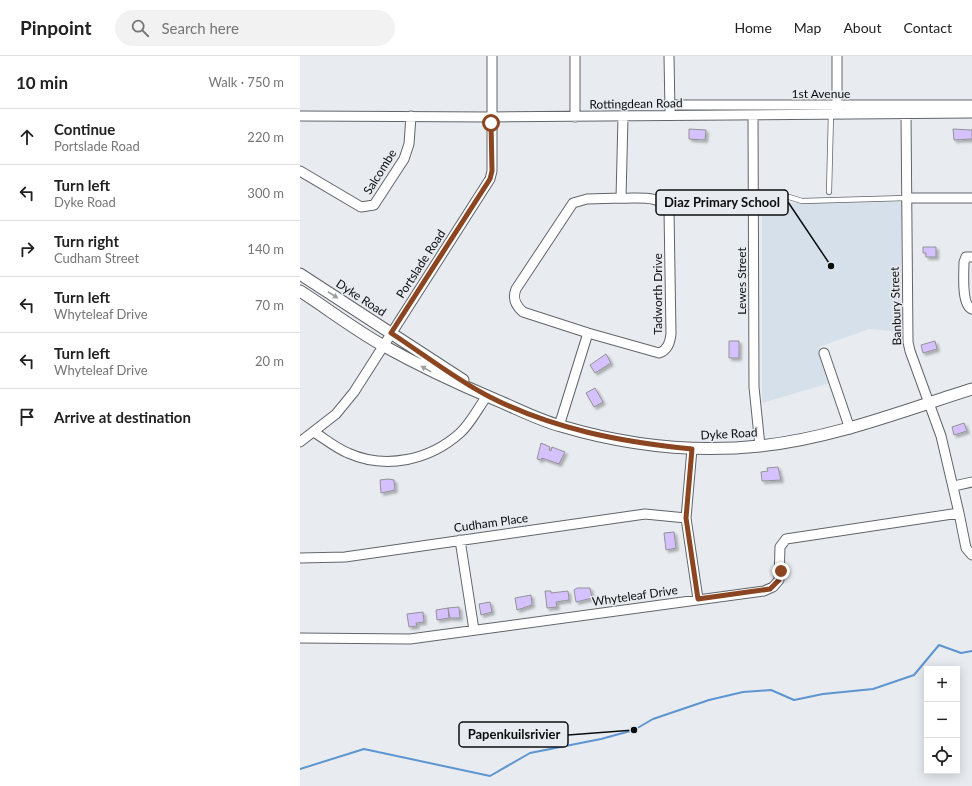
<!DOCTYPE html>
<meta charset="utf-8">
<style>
:root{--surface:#fff;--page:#f2f2f2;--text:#222;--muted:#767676;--line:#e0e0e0}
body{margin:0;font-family:Lato,sans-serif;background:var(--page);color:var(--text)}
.controls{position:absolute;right:12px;bottom:12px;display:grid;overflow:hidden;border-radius:0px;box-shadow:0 2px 10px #0003}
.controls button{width:36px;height:36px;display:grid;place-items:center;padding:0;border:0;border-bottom:1px solid var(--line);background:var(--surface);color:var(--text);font:20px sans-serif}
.stop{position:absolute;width:12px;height:12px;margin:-9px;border:3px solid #8c4521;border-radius:50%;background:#fff}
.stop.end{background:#8c4521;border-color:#fff;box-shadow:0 1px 4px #0008}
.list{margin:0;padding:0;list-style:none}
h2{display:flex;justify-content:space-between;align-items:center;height:52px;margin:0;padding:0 16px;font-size:17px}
h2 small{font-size:13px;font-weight:400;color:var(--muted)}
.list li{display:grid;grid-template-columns:26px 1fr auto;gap:12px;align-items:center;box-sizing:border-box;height:56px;padding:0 16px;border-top:1px solid var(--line)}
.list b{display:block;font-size:15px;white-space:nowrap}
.list p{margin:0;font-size:13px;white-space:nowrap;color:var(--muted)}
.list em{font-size:13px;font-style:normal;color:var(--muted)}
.icon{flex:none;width:22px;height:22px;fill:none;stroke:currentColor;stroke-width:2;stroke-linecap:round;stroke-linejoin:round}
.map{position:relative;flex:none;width:672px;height:730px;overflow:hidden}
header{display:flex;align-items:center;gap:24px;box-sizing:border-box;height:56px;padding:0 20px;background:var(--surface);border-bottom:1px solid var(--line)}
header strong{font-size:19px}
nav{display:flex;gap:22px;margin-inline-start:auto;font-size:14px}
.search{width:280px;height:36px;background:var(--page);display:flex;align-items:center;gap:10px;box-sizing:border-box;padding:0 14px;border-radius:22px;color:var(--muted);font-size:15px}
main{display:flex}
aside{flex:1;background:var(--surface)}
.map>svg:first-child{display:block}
.built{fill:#d6e0ea}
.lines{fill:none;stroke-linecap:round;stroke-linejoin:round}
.stream{stroke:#5e95d1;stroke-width:2}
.building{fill:#d5c1fd;stroke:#939297;filter:url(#shadow)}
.service-casing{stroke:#616569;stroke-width:6}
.minor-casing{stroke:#616569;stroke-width:11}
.tertiary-casing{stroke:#616569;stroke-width:13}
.service{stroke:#fff;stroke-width:4.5}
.minor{stroke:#fff;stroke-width:9}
.tertiary{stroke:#fff;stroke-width:11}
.oneway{fill:#9d9e9e}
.route{stroke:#8c4521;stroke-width:5}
.labels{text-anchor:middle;stroke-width:3;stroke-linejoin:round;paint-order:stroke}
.street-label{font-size:12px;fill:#0b0c0d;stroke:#e8ecf0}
.leader{fill:none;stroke:#0b0c0d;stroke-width:1.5}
.callout-dot{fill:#0b0c0d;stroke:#e8ecf0;stroke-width:1.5}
.callout{fill:#e8ecf0;stroke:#0b0c0d;stroke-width:1.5}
.callout-label{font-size:13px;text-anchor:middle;font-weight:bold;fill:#0b0c0d}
</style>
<header>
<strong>Pinpoint</strong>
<div class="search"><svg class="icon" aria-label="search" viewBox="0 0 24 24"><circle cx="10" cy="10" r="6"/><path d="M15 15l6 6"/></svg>Search here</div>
<nav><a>Home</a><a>Map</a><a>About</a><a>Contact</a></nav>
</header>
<main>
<aside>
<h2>10 min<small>Walk · 750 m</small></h2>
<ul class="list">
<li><svg class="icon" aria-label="ahead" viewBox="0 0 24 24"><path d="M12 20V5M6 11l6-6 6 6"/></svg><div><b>Continue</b><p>Portslade Road</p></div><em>220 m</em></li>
<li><svg class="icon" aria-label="left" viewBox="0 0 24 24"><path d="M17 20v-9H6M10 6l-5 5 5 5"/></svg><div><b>Turn left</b><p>Dyke Road</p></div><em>300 m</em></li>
<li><svg class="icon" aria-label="right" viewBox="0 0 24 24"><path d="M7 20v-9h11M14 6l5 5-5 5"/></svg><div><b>Turn right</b><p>Cudham Street</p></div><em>140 m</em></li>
<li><svg class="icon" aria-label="left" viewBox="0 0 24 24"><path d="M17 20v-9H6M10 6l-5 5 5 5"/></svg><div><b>Turn left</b><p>Whyteleaf Drive</p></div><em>70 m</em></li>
<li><svg class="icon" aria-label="left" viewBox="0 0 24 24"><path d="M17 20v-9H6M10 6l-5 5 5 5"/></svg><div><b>Turn left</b><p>Whyteleaf Drive</p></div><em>20 m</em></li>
<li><svg class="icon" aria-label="arrive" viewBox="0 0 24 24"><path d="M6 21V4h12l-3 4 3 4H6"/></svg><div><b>Arrive at destination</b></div></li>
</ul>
</aside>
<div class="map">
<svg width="672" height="730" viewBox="0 0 672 730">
<defs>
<filter id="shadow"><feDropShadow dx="2.5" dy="2.5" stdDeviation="1" flood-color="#0004"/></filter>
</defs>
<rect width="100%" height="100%" fill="#e8ecf0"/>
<!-- built -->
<path class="built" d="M602,146L600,276L569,273L519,291L530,327L462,347V147Z"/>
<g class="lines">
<!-- stream -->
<path class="stream" d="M0,713L64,693L190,720L230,697L301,683L334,674L353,663L409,644L443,636L471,634L494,644L523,638L573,633L614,619L639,589L661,597L672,595"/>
</g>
<!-- building -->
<path class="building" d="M389,73L406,74L405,84L389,83Z
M653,73L672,74V83L654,84Z
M623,191H636V201H626V197H623Z
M429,285H439V302H429Z
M635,285L637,293L623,297L621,289Z
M306,298L311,307L295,317L290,309Z
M295,332L303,346L294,351L286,337Z
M664,367L667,375L654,379L652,371Z
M241,387L250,391L249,394L251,395L252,391L265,396L259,408L242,402L241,404L237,403Z
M478,411L481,424L462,425L461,416L468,415L467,412Z
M88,423L94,424L95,434L81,437L80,424Z
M374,476L376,492L366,494L364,477Z
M277,532H290L292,542L276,546L274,534Z
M245,535H251V537L268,535L269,544L256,546L257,551L247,552Z
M231,539L232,549L217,554L215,542Z
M190,546L192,556L181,559L179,548Z
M159,551L160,562H150L148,552Z
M148,552L149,562L137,564L136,554Z
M123,556L124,566L116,567L117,570L109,571L107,558Z"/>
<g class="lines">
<!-- service casing -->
<g class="service-casing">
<path id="service" d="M529,136L531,58
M453,140L489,141L502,145L607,142"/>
</g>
<!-- minor casing -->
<g class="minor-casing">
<path id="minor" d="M275,0V61
M369,0L370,55
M537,0V55
M370,49H672
M606,58L608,286L610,295L641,380L659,457
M453,59L454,331L460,390
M0,60L191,61L672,57
M0,115L61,151L74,149L104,103L109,88L111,60
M321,142C336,143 361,138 369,154L371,278C370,286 368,294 359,297L288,277L223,256C216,250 212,243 216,233L273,147L287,143Z
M321,142L323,61
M607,142H672
M672,201H666L664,206C664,216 661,249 672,253
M524,297L550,373
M259,370L288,277
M14,376C25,383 36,392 48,397C86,414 130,404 160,377C171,367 178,352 187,340
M0,386L36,358L54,336L190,123L192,115V0
M392,393L386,462L398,543
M654,430L672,426
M160,484L174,574
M0,502L45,501L345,458L386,462
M0,582L110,583L464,535L473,531L479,524L480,491L486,483L659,457L666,492L672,499"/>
</g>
<!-- tertiary casing -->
<g class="tertiary-casing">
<path id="tertiary" d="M0,218L163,324
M0,235C28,253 55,274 84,290C120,310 156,327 194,343C216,352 238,364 261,370C325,389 394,397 460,390C534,382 602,355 672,333"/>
</g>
<!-- service -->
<use href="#service" class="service"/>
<!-- minor -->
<use href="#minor" class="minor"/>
<!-- tertiary -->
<use href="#tertiary" class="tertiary"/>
</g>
<!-- one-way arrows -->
<defs><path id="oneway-solid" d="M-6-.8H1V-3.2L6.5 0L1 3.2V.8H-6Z"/></defs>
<g class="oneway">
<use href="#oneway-solid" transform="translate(33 239) rotate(33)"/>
<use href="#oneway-solid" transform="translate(126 313) rotate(-151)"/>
</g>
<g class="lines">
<!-- route -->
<path class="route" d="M191,67L192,115L190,123L91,277C122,297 155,323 188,340C252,373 321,386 392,393L386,462L398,543L470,533L479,524L481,515"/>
</g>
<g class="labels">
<!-- street labels -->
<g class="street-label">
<text x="521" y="42">1st Avenue</text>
<text transform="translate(336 48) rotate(-1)" y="4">Rottingdean Road</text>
<text transform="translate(80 116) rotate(-58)" y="4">Salcombe</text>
<text transform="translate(121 208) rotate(-57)" y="4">Portslade Road</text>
<text transform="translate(442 225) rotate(-90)" y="4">Lewes Street</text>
<text transform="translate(358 238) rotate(-90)" y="4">Tadworth Drive</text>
<text transform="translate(61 242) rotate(33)" y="4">Dyke Road</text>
<text transform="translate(596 250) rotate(-92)" y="4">Banbury Street</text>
<text transform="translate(429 378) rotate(-3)" y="4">Dyke Road</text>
<text transform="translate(191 467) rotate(-8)" y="4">Cudham Place</text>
<text transform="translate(335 540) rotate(-8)" y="4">Whyteleaf Drive</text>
</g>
</g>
<!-- callouts -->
<path class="leader" d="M531 210L488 146M334 674L268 679"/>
<g class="callout-dot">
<circle cx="531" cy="210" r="4"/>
<circle cx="334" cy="674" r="4"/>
</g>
<g class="callout">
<rect x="356" y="134" width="132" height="25" rx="4"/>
<rect x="159" y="666" width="109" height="25" rx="4"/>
</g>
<g class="callout-label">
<text x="422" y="151">Diaz Primary School</text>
<text x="214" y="683">Papenkuilsrivier</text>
</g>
</svg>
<div class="controls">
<button>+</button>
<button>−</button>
<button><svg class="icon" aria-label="locate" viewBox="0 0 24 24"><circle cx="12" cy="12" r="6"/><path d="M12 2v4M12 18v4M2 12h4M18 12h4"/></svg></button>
</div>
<div class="stop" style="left:191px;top:67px"></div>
<div class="stop end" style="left:481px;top:515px"></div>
</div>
</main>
